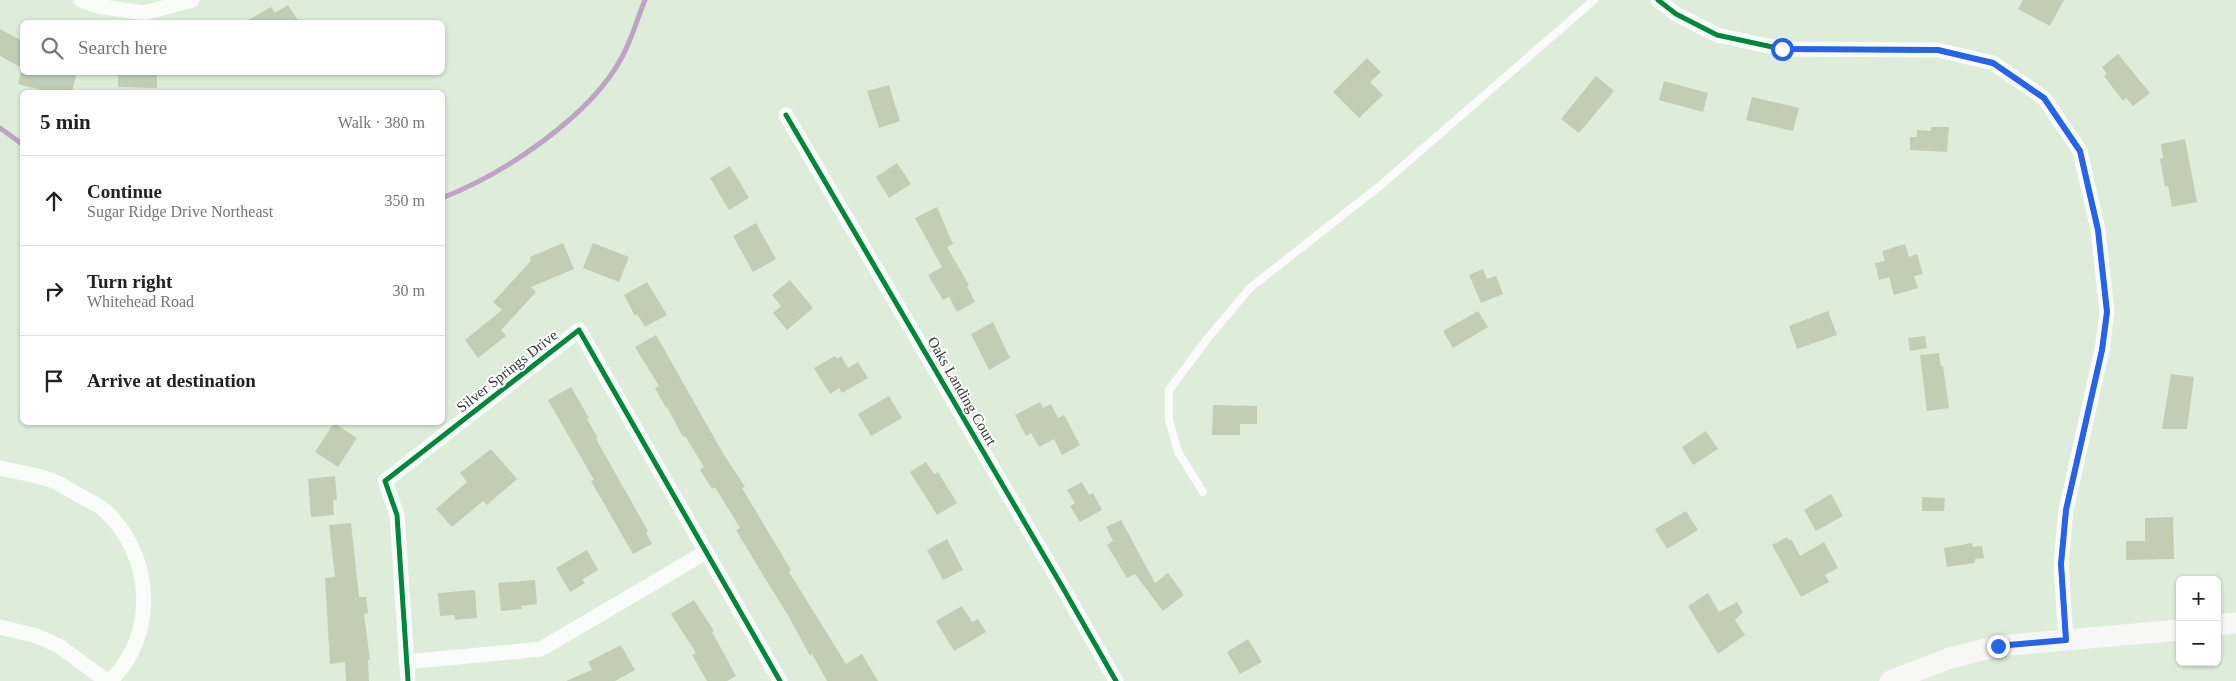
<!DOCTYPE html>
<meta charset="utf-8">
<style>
:root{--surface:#fff;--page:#f6f6f6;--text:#222;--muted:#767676;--line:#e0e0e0}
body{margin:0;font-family:Georgia,serif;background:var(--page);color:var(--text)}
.controls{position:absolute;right:15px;bottom:15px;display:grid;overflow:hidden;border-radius:8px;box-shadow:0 1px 4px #0004}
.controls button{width:45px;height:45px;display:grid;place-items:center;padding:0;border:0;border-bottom:1px solid var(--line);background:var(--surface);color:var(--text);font:25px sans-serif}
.stop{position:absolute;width:15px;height:15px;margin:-11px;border:4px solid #2563eb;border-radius:50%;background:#fff}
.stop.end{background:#2563eb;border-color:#fff;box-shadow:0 1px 5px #0008}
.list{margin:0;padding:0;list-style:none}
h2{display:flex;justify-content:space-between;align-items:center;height:65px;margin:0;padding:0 20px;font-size:21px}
h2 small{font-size:16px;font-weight:400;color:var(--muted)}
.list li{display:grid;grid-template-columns:32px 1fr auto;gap:15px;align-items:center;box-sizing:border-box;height:90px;padding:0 20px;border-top:1px solid var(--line)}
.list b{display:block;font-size:19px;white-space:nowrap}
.list p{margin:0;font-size:16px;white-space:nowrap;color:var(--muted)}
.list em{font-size:16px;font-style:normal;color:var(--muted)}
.icon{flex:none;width:28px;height:28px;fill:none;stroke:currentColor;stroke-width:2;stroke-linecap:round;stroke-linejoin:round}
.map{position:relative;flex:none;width:2236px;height:681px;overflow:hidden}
.search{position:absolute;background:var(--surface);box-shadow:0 1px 4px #0004;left:20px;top:20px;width:425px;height:55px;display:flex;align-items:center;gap:12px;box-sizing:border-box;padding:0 18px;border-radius:8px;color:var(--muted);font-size:19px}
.panel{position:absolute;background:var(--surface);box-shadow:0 1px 4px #0004;left:20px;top:90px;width:425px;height:335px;border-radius:8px}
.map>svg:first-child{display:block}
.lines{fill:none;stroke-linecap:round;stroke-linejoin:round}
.stream{stroke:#bea3c5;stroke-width:5}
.building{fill:#c2cdb6}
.lane{stroke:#fafcf9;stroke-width:8}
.street{stroke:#fafcf9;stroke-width:15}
.secondary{stroke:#f7f8f5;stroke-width:21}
.cycleway-casing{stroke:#fff;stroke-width:8}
.cycleway{stroke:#00873e;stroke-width:5}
.route{stroke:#2563eb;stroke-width:6}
.labels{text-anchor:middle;stroke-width:4;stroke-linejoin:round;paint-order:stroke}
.street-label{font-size:15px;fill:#2e392b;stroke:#fff}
</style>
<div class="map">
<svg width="2236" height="681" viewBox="0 0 2236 681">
<rect width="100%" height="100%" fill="#ddedda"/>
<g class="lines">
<!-- stream -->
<path class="stream" d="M0,128L22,144
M442,198C504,174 591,116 622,57C632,39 637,19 645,0"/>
</g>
<!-- building -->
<path class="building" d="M2023,0H2064L2050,26L2018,9Z
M288,5L299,22H245L271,7L275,13Z
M0,29L22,41V68L0,56Z
M2118,54L2150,93L2133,106L2126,98L2123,101L2104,76L2107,74L2102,67Z
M1367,58L1381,72L1370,82L1383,95L1359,118L1333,92Z
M21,72H77L72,92H49L18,84Z
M118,72H157V88L118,87Z
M1596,76L1614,91L1579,133L1561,119Z
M1664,81L1708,93L1703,112L1659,100Z
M889,85L900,121L879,128L867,91Z
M1752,97L1799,108L1793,131L1746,120Z
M1931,127H1949L1947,152L1910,150V137H1917V130L1931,131Z
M2185,139L2197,202L2172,207L2168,186L2165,187L2160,159L2163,158L2161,144Z
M897,163L911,184L889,198L876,177Z
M730,166L749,198L729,210L710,178Z
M937,207L953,244L947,247L969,285L967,286L975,302L957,312L949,297L943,300L928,275L942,267L915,218Z
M756,223L776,259L753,272L733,236Z
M563,243L574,269L531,287L536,292L501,330L506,336L478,358L465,340L502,310L493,302L531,261L530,257Z
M593,243L629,257L619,282L583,268Z
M1905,244L1909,257L1917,254L1923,274L1914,276L1918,288L1894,295L1889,277L1879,280L1875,263L1885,261L1882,251Z
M1483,269L1487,279L1496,276L1503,294L1481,303L1469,275Z
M790,280L813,308L787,330L773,313L781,306L772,295Z
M647,282L667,315L645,327L637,314L635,316L624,295Z
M1478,311L1488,327L1453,348L1443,331Z
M1828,311L1837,335L1797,349L1789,326Z
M993,322L1010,358L989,370L971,334Z
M656,335L724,455L745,487L742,488L791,570L789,572L846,664L862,654L878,681H827L812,654L810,656L789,617L749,552L736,530L740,528L715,487L712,489L700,470L704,467L685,436L683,437L667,407L666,408L655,388L659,386L635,347Z
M1925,336L1927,348L1910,351L1908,338Z
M1939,353L1941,366H1943L1949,408L1927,411L1920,355Z
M835,356L837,359L841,356L848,368L858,362L868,378L842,393L839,388L830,394L814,368Z
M2171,374L2194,377L2187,429H2162Z
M571,387L589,418L587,419L598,438L596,439L648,531L646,533L652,544L633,554L591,481L594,480L548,400Z
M889,396L902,418L871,436L858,414Z
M1040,402L1043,408L1051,404L1058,418L1064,415L1080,445L1062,455L1054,439L1039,447L1031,433L1026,436L1015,415Z
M1213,405L1257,406V424H1240V435H1212Z
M334,423L357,438L338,467L315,452Z
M1706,431L1718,449L1693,465L1682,447Z
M491,449L517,479L487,505L483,501L452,527L436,509L467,482L460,473Z
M926,462L934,474L938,472L957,503L937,515L910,472Z
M335,476L337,500H333L334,515L311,517L308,479Z
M1082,482L1089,495L1093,493L1102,510L1080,522L1070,506L1075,503L1067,490Z
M1831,494L1843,516L1816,531L1804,510Z
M1922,497L1945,498L1944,511H1922Z
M1686,511L1698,530L1667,549L1655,529Z
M2173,517L2174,559L2126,560V541H2145V518Z
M1121,520L1155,583L1168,573L1184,595L1163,611L1135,574L1127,578L1107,545L1113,541L1106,527Z
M351,523L359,597H366L368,613L364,614L370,660H368L369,681H346L345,662L330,664L325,578L335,577L329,525Z
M1787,537L1789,540L1791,539L1800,556L1824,542L1838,568L1825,575L1829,582L1801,597L1772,545Z
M947,539L963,570L943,580L927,550Z
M1972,543L1973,547L1982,546L1984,558L1975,559V563L1947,567L1944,548Z
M587,550L598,570L582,580L585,583L570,592L556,568Z
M535,580L537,604L521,606L522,609L501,611L498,583Z
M475,590L477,618L455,620L454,615L440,616L438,593Z
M1708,593L1719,612L1737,602L1743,612L1735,620L1745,635L1718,654L1688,606Z
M694,600L714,631L712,632L736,676L727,681H707L692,655L696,653L671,614Z
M962,606L972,622L978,619L986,632L954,651L936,621Z
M1248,639L1262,662L1240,674L1227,652Z
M621,645L635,670L615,681H566L592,670L588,662Z"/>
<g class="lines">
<!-- lane -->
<path class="lane" d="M1203,492L1178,452L1169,420V390L1207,339L1250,288L1381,185L1594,0"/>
<!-- street -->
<path class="street" d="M81,0L97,6L144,13L192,0
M1658,0L1676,14L1717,35L1782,49L1938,50L1993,63L2044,98L2080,151L2098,230L2107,312L2102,350L2066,510L2061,564L2066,640
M786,115L1063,588L1116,681
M0,468C16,472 33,474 48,479C60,483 72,491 82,497C89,501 96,504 102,508C153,552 159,634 110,681
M0,627L37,636L59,646L107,681
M406,662L541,649L706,552
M408,681L397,515L385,481L579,330L780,681"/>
<!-- secondary -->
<path class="secondary" d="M2217,625L2236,623
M1890,681L1950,658L1998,646L2180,630"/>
<!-- cycleway casing -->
<g class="cycleway-casing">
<path id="cycleway" d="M1658,0L1676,14L1717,35L1782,49L1938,50L1993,63L2044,98L2080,151L2098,230L2107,312L2102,350L2066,510L2061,564L2066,640
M786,115L1063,588L1116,681
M408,681L397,515L385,481L579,330L780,681"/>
</g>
<!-- cycleway -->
<use href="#cycleway" class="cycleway"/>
</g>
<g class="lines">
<!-- route -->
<path class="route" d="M1782,49L1938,50L1993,63L2044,98L2080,151L2098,230L2107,312L2102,350L2066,510L2061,564L2066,640L1998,646"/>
</g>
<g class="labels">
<!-- street labels -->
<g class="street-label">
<text transform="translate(507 371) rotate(-38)" y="5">Silver Springs Drive</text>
<text transform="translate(962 391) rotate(60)" y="5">Oaks Landing Court</text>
</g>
</g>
</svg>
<div class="controls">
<button>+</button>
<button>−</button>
</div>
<div class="stop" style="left:1782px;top:49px"></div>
<div class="stop end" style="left:1998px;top:646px"></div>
<div class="search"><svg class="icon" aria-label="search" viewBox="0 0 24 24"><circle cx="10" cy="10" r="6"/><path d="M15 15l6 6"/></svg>Search here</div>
<section class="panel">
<h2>5 min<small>Walk · 380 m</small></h2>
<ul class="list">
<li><svg class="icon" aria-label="ahead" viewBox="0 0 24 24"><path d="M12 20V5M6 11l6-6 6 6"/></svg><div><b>Continue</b><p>Sugar Ridge Drive Northeast</p></div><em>350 m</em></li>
<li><svg class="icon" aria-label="right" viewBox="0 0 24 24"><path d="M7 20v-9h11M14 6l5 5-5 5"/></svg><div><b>Turn right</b><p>Whitehead Road</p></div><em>30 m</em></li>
<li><svg class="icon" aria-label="arrive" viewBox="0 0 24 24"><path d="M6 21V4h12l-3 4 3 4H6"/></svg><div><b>Arrive at destination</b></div></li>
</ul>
</section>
</div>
